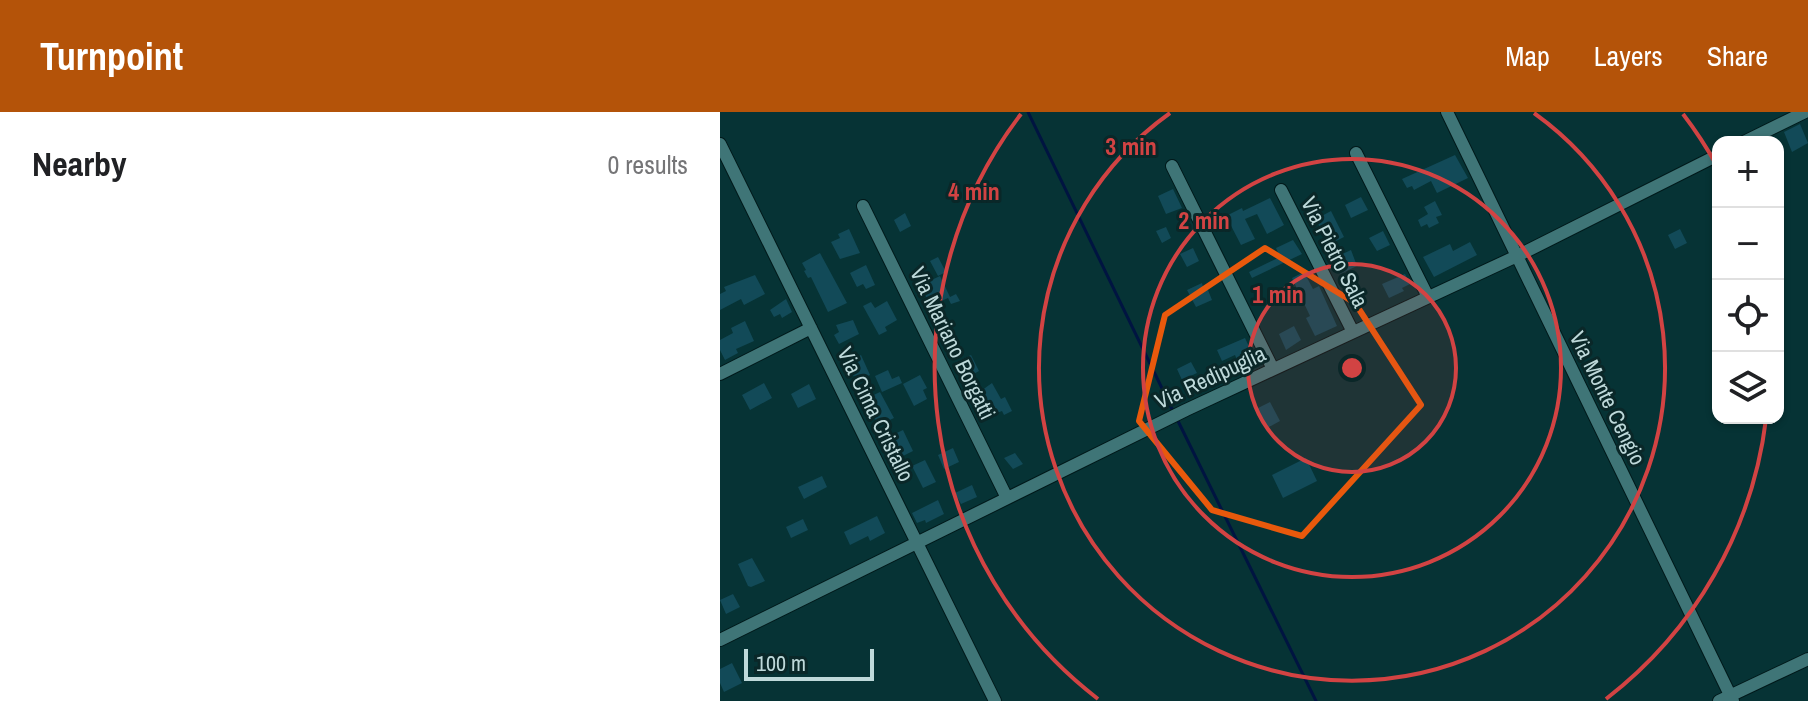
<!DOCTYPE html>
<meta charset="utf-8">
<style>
:root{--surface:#fff;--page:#f2f2f2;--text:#202124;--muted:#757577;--line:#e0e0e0;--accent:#b45309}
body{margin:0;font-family:"Archivo Narrow",sans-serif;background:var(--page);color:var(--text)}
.controls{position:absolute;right:24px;top:24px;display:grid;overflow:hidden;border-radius:16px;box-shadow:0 2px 6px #0004}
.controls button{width:72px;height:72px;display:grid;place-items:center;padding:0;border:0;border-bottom:2px solid var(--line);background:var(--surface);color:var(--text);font:40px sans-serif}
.scale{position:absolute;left:24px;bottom:20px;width:130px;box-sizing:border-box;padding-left:8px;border:4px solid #bed9da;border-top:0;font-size:22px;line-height:28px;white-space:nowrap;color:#bed9da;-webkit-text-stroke:6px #0a2728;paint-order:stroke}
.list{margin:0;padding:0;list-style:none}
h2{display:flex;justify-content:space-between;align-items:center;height:104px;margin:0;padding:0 32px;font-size:34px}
h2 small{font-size:26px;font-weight:400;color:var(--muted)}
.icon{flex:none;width:44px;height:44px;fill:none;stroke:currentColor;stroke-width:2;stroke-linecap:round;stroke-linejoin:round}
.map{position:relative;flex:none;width:1088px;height:589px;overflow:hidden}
header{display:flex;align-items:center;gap:48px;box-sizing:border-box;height:112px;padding:0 40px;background:var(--accent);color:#fff}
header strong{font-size:38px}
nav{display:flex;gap:44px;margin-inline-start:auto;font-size:28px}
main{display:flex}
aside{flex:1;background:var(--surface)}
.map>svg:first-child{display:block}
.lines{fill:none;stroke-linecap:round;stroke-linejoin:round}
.stream{stroke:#001441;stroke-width:3}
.building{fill:#124a58}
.minor-casing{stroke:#00191a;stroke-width:14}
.minor{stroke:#3f7577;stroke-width:12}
.marked{fill:none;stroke:#e8590c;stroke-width:6;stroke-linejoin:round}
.ring{fill:none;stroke:#d24343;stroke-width:4}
.labels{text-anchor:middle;stroke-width:6;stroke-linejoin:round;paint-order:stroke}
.street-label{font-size:22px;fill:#bed9da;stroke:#0a2728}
.centre{fill:#d24343;stroke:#0a2728;stroke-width:4}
.ring-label{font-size:24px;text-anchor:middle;font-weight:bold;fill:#d24343;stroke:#0a2728;stroke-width:6;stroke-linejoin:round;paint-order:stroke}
</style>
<header>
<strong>Turnpoint</strong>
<nav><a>Map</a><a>Layers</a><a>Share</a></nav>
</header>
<main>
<aside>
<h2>Nearby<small>0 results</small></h2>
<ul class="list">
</ul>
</aside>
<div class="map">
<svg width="1088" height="589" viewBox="0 0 1088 589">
<rect width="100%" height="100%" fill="#063335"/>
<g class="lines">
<!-- stream -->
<path class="stream" d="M308,0L453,299
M456,305L596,589"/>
</g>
<!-- building -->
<path class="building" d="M1080,12L1088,31L1072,40L1064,20Z
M735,43L748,66L717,81L711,69L694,78L692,74L687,76L682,67Z
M453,77L462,96L446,102L438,84Z
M641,85L648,98L631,106L625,93Z
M550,86L564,113L547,122L537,102L525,107L535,127L521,133L506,104L522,96L523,99Z
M715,89L722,103L716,105L719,111L709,116L707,112L701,115L698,108L708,102L704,95Z
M611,99L624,125L608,133L596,107Z
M185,101L191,114L180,120L174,108Z
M446,115L451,126L442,131L436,119Z
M129,117L140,141L120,147L111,130L120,126L118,122Z
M960,117L967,131L955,137L948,123Z
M663,119L670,133L657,139L649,126Z
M573,128L582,142L532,166L529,160L560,145L556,136Z
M750,130L757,143L714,165L703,145L730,132L733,139Z
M473,136L479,149L467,155L460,142Z
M631,138L637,154L620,162L614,146Z
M100,141L127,191L108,200L91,165L88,166L84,159L86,158L82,151Z
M218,145L226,160L218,164L210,149Z
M146,153L155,173L146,177L143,172L137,175L130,161Z
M584,160L593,177L599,174L617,214L595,224L586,206L590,204L572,166Z
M685,162L690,172L682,176L684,179L669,186L662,172Z
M35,163L45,182L24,193L21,187L0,198V182L6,179L4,175Z
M220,164L230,185L236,182L240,189L231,192L228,186L210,194L201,173Z
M482,171L483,175L486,173L492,188L476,195L467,178Z
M66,187L72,200L62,206L60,202L54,205L50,198Z
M167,189L177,208L165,215L167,219L159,223L143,194L151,190L155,196Z
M133,208L139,222L119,232L114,223L119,220L116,213Z
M25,209L34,229L16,237L18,241L5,248L0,238V228L13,221L11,216Z
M574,214L581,228L566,238L559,222Z
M525,226L532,241L517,248L515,243L502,249L497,238Z
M141,243L150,263L139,268L137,264L126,263L122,253Z
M251,243L259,259L245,267L236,250Z
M471,250L477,261L462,268L457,257Z
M168,258L172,267L179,264L182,271L162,280L155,264Z
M200,263L207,276L203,278L207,287L194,294L183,272Z
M44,271L52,286L30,298L22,283Z
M272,271L281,287L285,285L292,299L284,303L282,299L274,302L270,294L266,296L258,281Z
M89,272L96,287L78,296L71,282Z
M160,280L174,306L159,313L143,288Z
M550,290L560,309L547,316L536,297Z
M183,318L193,339L175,348L164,327Z
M233,336L239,350L224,357L218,343Z
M295,341L303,352L293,357L284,346Z
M586,346L597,369L563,386L552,363Z
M205,348L216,370L203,376L192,354Z
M102,364L107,375L84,387L78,375Z
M252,373L257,385L241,392L235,381Z
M218,388L224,402L206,411L205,408L197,411L192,401Z
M157,404L165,421L150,429L148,424L130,433L124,420Z
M83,407L88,418L71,426L66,415Z
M32,446L45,469L31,475L28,474L18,452Z
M13,482L20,495L6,502L0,488Z
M12,551L22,571L4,580L0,571V557Z"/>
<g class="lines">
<!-- minor casing -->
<g class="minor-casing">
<path id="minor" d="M727,0L1013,589
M1024,30L1085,0
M0,32L275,589
M636,41L708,185
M452,54L553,257
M561,78L633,220
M143,94L287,386
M0,262L91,216
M0,528L466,298L797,144L998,43
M999,589L1088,547"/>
</g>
<!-- minor -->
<use href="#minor" class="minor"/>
</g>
<!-- marked area -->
<path class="marked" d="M545,136L635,191L701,293L582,424L492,398L419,309L445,203Z"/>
<!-- distance rings -->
<circle cx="632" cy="256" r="104" fill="#d24343" fill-opacity=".12"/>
<g class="ring">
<circle cx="632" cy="256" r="104"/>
<circle cx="632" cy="256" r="209"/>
<path d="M814 1A313 313 0 1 1 450 1"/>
<path d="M1046 307A417 417 0 0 1 886 587M378 587A417 417 0 0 1 301 2M963 2A417 417 0 0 1 997 54"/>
</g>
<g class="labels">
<!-- street labels -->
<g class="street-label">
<text transform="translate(615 140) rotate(63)" y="8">Via Pietro Sala</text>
<text transform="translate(233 231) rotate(64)" y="8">Via Mariano Borgatti</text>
<text transform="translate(490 265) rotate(-25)" y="8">Via Redipuglia</text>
<text transform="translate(888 286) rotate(64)" y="8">Via Monte Cengio</text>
<text transform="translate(156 302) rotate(64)" y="8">Via Cima Cristallo</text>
</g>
</g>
<circle cx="632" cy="256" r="12" class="centre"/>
<g class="ring-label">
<text x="411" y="43">3 min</text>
<text x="254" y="88">4 min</text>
<text x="484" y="117">2 min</text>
<text x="558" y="191">1 min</text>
</g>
</svg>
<div class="controls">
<button>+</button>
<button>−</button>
<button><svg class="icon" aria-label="locate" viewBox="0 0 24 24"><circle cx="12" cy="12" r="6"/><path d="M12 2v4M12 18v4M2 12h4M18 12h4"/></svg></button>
<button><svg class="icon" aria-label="layers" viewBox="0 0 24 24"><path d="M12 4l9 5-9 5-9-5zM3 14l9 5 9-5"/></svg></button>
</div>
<div class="scale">100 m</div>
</div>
</main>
